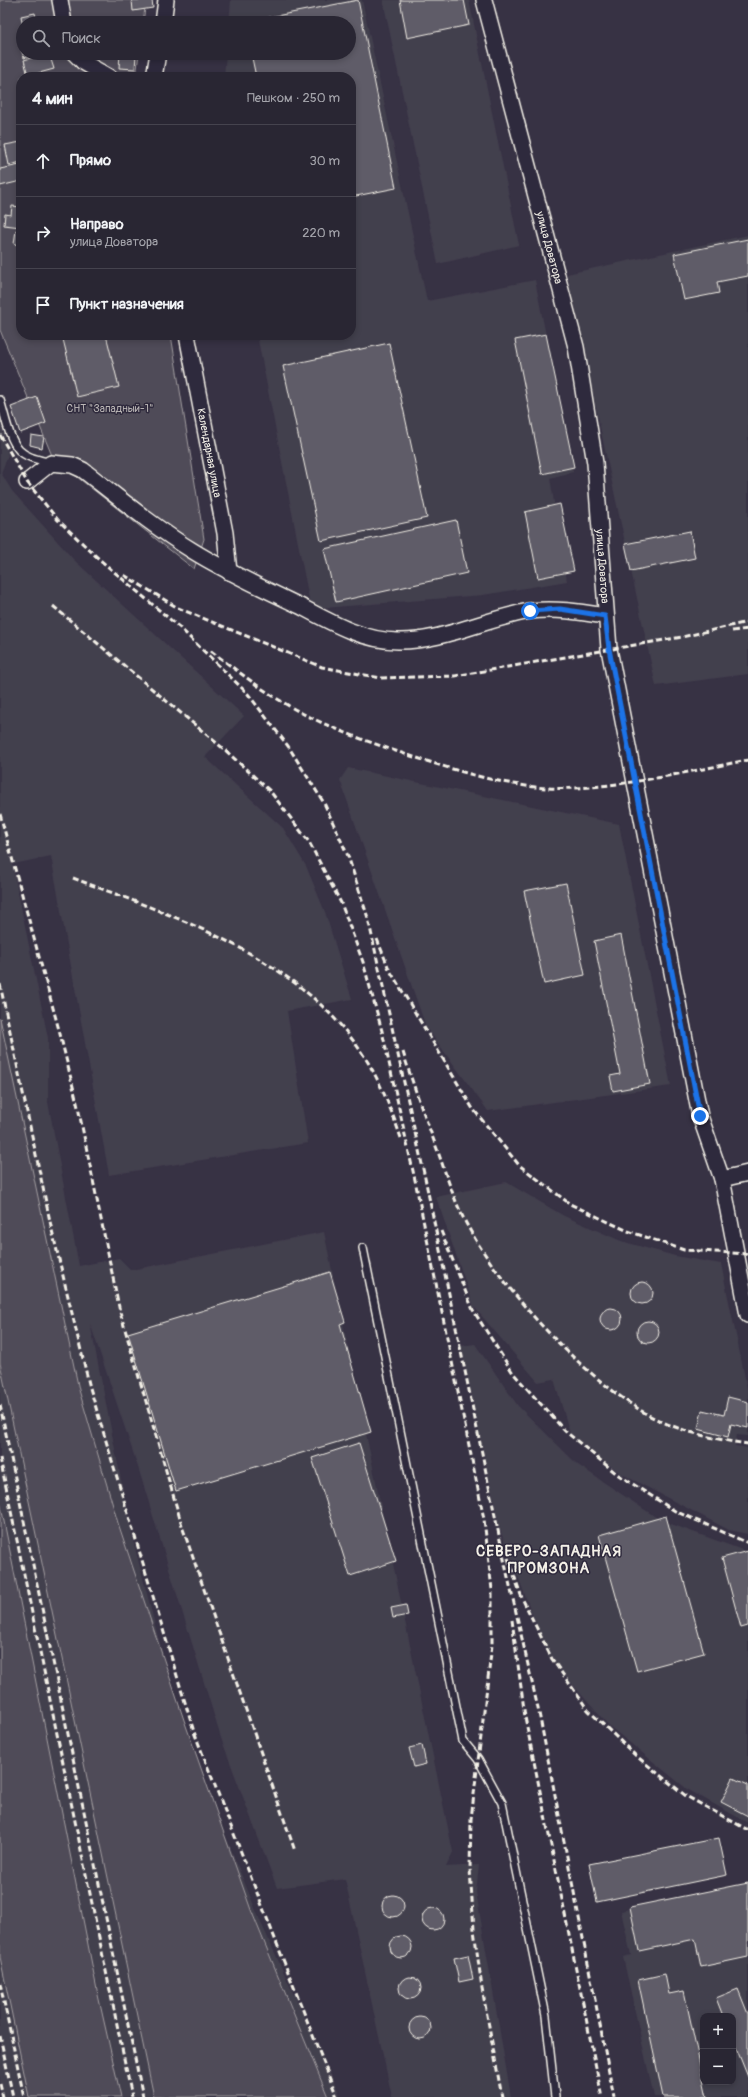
<!DOCTYPE html>
<html lang="ru">
<meta charset="utf-8">
<style>
:root{--surface:#292633;--page:#35323f;--text:#f1f3f6;--muted:#a5a5ac;--line:#45434e}
body{margin:0;font-family:Pangolin,sans-serif;background:var(--page);color:var(--text)}
.controls{position:absolute;right:12px;bottom:12px;display:grid;overflow:hidden;border-radius:8px;box-shadow:0 2px 6px #0003}
.controls button{width:36px;height:36px;display:grid;place-items:center;padding:0;border:0;border-bottom:1px solid var(--line);background:var(--surface);color:var(--text);font:20px sans-serif}
.stop{position:absolute;width:12px;height:12px;margin:-9px;border:3px solid #1a73e8;border-radius:50%;background:#fff}
.stop.end{background:#1a73e8;border-color:#fff;box-shadow:0 1px 4px #0008}
.list{margin:0;padding:0;list-style:none}
h2{display:flex;justify-content:space-between;align-items:center;height:52px;margin:0;padding:0 16px;font-size:17px}
h2 small{font-size:13px;font-weight:400;color:var(--muted)}
.list li{display:grid;grid-template-columns:26px 1fr auto;gap:12px;align-items:center;box-sizing:border-box;height:72px;padding:0 16px;border-top:1px solid var(--line)}
.list b{display:block;font-size:15px;white-space:nowrap}
.list p{margin:0;font-size:13px;white-space:nowrap;color:var(--muted)}
.list em{font-size:13px;font-style:normal;color:var(--muted)}
.icon{flex:none;width:22px;height:22px;fill:none;stroke:currentColor;stroke-width:2;stroke-linecap:round;stroke-linejoin:round}
.map{position:relative;flex:none;width:748px;height:2097px;overflow:hidden}
.search{position:absolute;background:var(--surface);box-shadow:0 2px 6px #0003;left:16px;top:16px;width:340px;height:44px;display:flex;align-items:center;gap:10px;box-sizing:border-box;padding:0 14px;border-radius:22px;color:var(--muted);font-size:15px}
.panel{position:absolute;background:var(--surface);box-shadow:0 2px 6px #0003;left:16px;top:72px;width:340px;height:268px;border-radius:16px}
.map>svg:first-child{display:block}
.built{fill:#433f4e;fill-rule:evenodd}
.green{fill:#504b59;stroke:#a29ea0}
.building{fill:#5f5c67;stroke:#f4f1e8}
.lines{fill:none;stroke-linecap:round;stroke-linejoin:round}
.lane-casing{stroke:#f4f1e8;stroke-width:10}
.street-casing{stroke:#f4f1e8;stroke-width:18}
.lane{stroke:#2f2a3d;stroke-width:7}
.street{stroke:#2f2a3d;stroke-width:15}
.rail{stroke:#f4f1e8;stroke-width:3;stroke-dasharray:6 3;stroke-linecap:butt}
.route{stroke:#1a73e8;stroke-width:5}
.labels{text-anchor:middle;stroke-width:3;stroke-linejoin:round;paint-order:stroke}
.street-label{font-size:11px;fill:#f4f1e8;stroke:#2f2a3d}
.park-label{font-size:11px;fill:#bbb7b6;stroke:#2f2a3d}
.district-label{font-size:15px;font-weight:bold;letter-spacing:1px;fill:#f4f1e8;stroke:#2f2a3d}
</style>
<div class="map">
<svg width="748" height="2097" viewBox="0 0 748 2097">
<rect width="100%" height="100%" fill="#373244"/>
<filter id="ink" filterUnits="userSpaceOnUse"><feTurbulence type="fractalNoise" baseFrequency=".025" numOctaves="2"/><feDisplacementMap in="SourceGraphic" scale="8" xChannelSelector="R" yChannelSelector="G"/><feConvolveMatrix kernelMatrix="1 2 1 2 8 2 1 2 1" color-interpolation-filters="sRGB"/></filter>
<g filter="url(#ink)">
<!-- built -->
<path class="built" d="M231,0H362L427,301L535,280L573,472L550,478L567,581L483,595L311,609L257,335H351V77H224L226,53H349V23H229Z
M383,0H469L519,245L438,264Z
M748,235V674L656,686L567,274Z
M0,419L8,455L1,473L12,491L74,560L244,716L205,757L283,828L306,866L325,912L352,999L287,1011L308,1143L109,1175L51,856L14,864L10,853L48,1038V1102L79,1266L119,1258L131,1270L324,1232L453,1852L446,1867L479,1865L476,1892L511,2097H392L345,1879L277,1888L221,1738L138,1467L90,1323L133,1540L182,1729L261,1923L341,2097H0Z
M348,768L619,824L671,1086L488,1111L426,1027L340,780Z
M506,1182L564,1216L621,1241L675,1256L721,1264L748,1392V1436L737,1435L735,1446L748,1448V1534L729,1530L620,1473L571,1437L554,1379L538,1382L474,1307L436,1197Z
M475,1344L518,1406L578,1465L660,1520L748,1552V1823L687,1789L609,1726L549,1658L500,1530L461,1346Z
M748,1884V2097H654L623,1957L631,1955L621,1911ZM703,2016H733V2082H703Z"/>
<!-- green -->
<path class="green" d="M0,0H146L143,23H23V53H139L136,77H21V335H171L204,539L194,569L53,458L0,330Z
M0,1018L79,1390L118,1523L184,1720L251,1910L328,2097H154L0,1363Z
M0,1501L98,1995L121,2097H29L0,1957Z"/>
<!-- building -->
<path class="building" d="M132,0H152L153,8L133,11Z
M358,0L396,188L351,197V77H256L251,53H349V23L245,22Z
M400,0H464L469,25L407,38Z
M35,13L37,23H23V27L21,16Z
M23,41V53H41L24,58L19,42Z
M49,53L54,69L28,76L24,60Z
M120,53H136L135,69L119,68Z
M21,142V162L9,165L5,145Z
M20,165L21,181L0,186V169Z
M12,206L21,207V227L4,225L5,214L11,215Z
M16,230L21,231V245L14,244Z
M748,239V276L717,282L719,293L684,300L674,254Z
M546,334L574,467L542,474L515,340Z
M62,335H106L119,387L77,397Z
M389,343L427,518L321,541L283,366Z
M37,397L46,423L20,433L11,407Z
M31,435L44,437L42,448L30,445Z
M560,504L574,571L538,578L525,512Z
M456,520L467,573L336,602L324,549Z
M690,531L695,558L631,571L625,544Z
M566,883L585,975L544,984L524,891Z
M621,935L650,1084L613,1091L610,1076L620,1074L594,941Z
M330,1272L345,1322L340,1324L371,1432L176,1491L128,1333Z
M631 1293a11 11 0 1 1 22 0a11 11 0 1 1-22 0Z
M600 1319a11 11 0 1 1 22 0a11 11 0 1 1-22 0Z
M637 1332a11 11 0 1 1 22 0a11 11 0 1 1-22 0Z
M728,1397L748,1402V1428L731,1424L728,1437L698,1429L702,1410L724,1415Z
M359,1443L396,1561L350,1576L312,1458Z
M666,1516L704,1653L637,1671L599,1535Z
M748,1551V1626L741,1628L722,1558Z
M406,1605L408,1615L393,1618L391,1608Z
M422,1745L426,1764L414,1767L409,1748Z
M733,1778L748,1785V1816L721,1802Z
M719,1838L727,1875L597,1902L589,1864Z
M748,1883V1957L701,1967L695,1939L639,1951L630,1907Z
M382 1906a11 11 0 1 1 22 0a11 11 0 1 1-22 0Z
M422 1919a11 11 0 1 1 22 0a11 11 0 1 1-22 0Z
M390 1947a11 11 0 1 1 22 0a11 11 0 1 1-22 0Z
M468,1955L473,1979L459,1982L454,1958Z
M665,1974L669,1994L684,1991L707,2097H663L638,1980Z
M399 1988a11 11 0 1 1 22 0a11 11 0 1 1-22 0Z
M738,1989L748,2014V2077L733,2040V2016H723L716,1998Z
M409 2028a11 11 0 1 1 22 0a11 11 0 1 1-22 0Z"/>
<g class="lines">
<!-- lane casing -->
<g class="lane-casing">
<path id="lane" d="M0,400C5,415 8,437 19,450C27,458 40,460 51,463
M363,1248L463,1741L478,1759L502,1803L546,2016L555,2097"/>
</g>
<!-- street casing -->
<g class="street-casing">
<g id="street">
<path d="M60,0L64,23"/>
<path id="s1" d="M484,0L576,347L595,463L609,649L700,1116L722,1179L748,1315"/>
<path d="M163,23L166,0"/>
<path d="M74,53L83,62L109,77"/>
<path d="M154,77L158,53"/>
<path id="s2" d="M187,335L225,533L229,572"/>
<path d="M27,482L51,463L72,465L83,470C119,498 154,527 193,551C227,572 264,589 300,606C330,622 363,641 398,641C441,642 488,618 530,611C556,608 580,612 605,616"/>
<path d="M722,1179L748,1173"/>
</g>
</g>
<!-- lane -->
<use href="#lane" class="lane"/>
<!-- street -->
<use href="#street" class="street"/>
<!-- rail -->
<path class="rail" d="M0,435L27,482L58,520L99,559L179,627L248,694L288,746L324,803L348,856L368,918L425,1178L505,1564L539,1713L614,2097
M124,575L178,608L322,667L381,678L455,676L682,637L748,622
M53,606L225,750L270,791L309,842L341,903L363,962L382,1031L415,1180L484,1519L492,1590V1645L471,1819L470,1869L474,1930L482,1988L502,2097
M732,631L748,629
M211,651C244,676 277,702 314,719C354,738 395,751 436,764C481,778 528,791 575,788C633,785 691,771 748,760
M0,814L59,1030L78,1107L120,1312L183,1529L295,1851
M73,878C178,918 296,955 362,1053C379,1078 391,1109 401,1138
M377,939L389,969L473,1109L519,1165L570,1204L628,1231L684,1250L748,1254
M0,984L51,1226L90,1388L194,1732L337,2097
M403,1052C413,1085 425,1117 437,1149C446,1174 454,1201 467,1225C503,1290 574,1367 637,1408C668,1429 711,1439 748,1444
M441,1231L473,1310L513,1373L565,1431L617,1474L675,1511L748,1543
M0,1405L143,2097
M0,1458L132,2097
M508,1558L522,1598L552,1659L588,1710L635,1755L686,1796L748,1830
M512,1620L525,1717L602,2097
M0,1983L24,2097
M0,2036L13,2097
M0,2084L3,2097"/>
</g>
</g>
<g class="lines" filter="url(#ink)">
<!-- route -->
<path class="route" d="M530,611L560,609L605,616L609,649L700,1116"/>
</g>
<g class="labels">
<!-- street labels -->
<g class="street-label">
<text dy="4" stroke="none"><textPath href="#s1" startOffset="256">улица Доватора</textPath></text>
<text dy="4" stroke="none"><textPath href="#s2" startOffset="120">Календарная улица</textPath></text>
<text dy="4" stroke="none"><textPath href="#s1" startOffset="580">улица Доватора</textPath></text>
</g>
<!-- park labels -->
<g class="park-label">
<text x="110" y="412">СНТ "Западный-1"</text>
</g>
<!-- district labels -->
<g class="district-label">
<text x="549" y="1556">СЕВЕРО-ЗАПАДНАЯ<tspan x="549" dy="17">ПРОМЗОНА</tspan></text>
</g>
</g>
</svg>
<div class="controls">
<button>+</button>
<button>−</button>
</div>
<div class="stop" style="left:530px;top:611px"></div>
<div class="stop end" style="left:700px;top:1116px"></div>
<div class="search"><svg class="icon" aria-label="search" viewBox="0 0 24 24"><circle cx="10" cy="10" r="6"/><path d="M15 15l6 6"/></svg>Поиск</div>
<section class="panel">
<h2>4 мин<small>Пешком · 250 m</small></h2>
<ul class="list">
<li><svg class="icon" aria-label="ahead" viewBox="0 0 24 24"><path d="M12 20V5M6 11l6-6 6 6"/></svg><div><b>Прямо</b></div><em>30 m</em></li>
<li><svg class="icon" aria-label="right" viewBox="0 0 24 24"><path d="M7 20v-9h11M14 6l5 5-5 5"/></svg><div><b>Направо</b><p>улица Доватора</p></div><em>220 m</em></li>
<li><svg class="icon" aria-label="arrive" viewBox="0 0 24 24"><path d="M6 21V4h12l-3 4 3 4H6"/></svg><div><b>Пункт назначения</b></div></li>
</ul>
</section>
</div>
